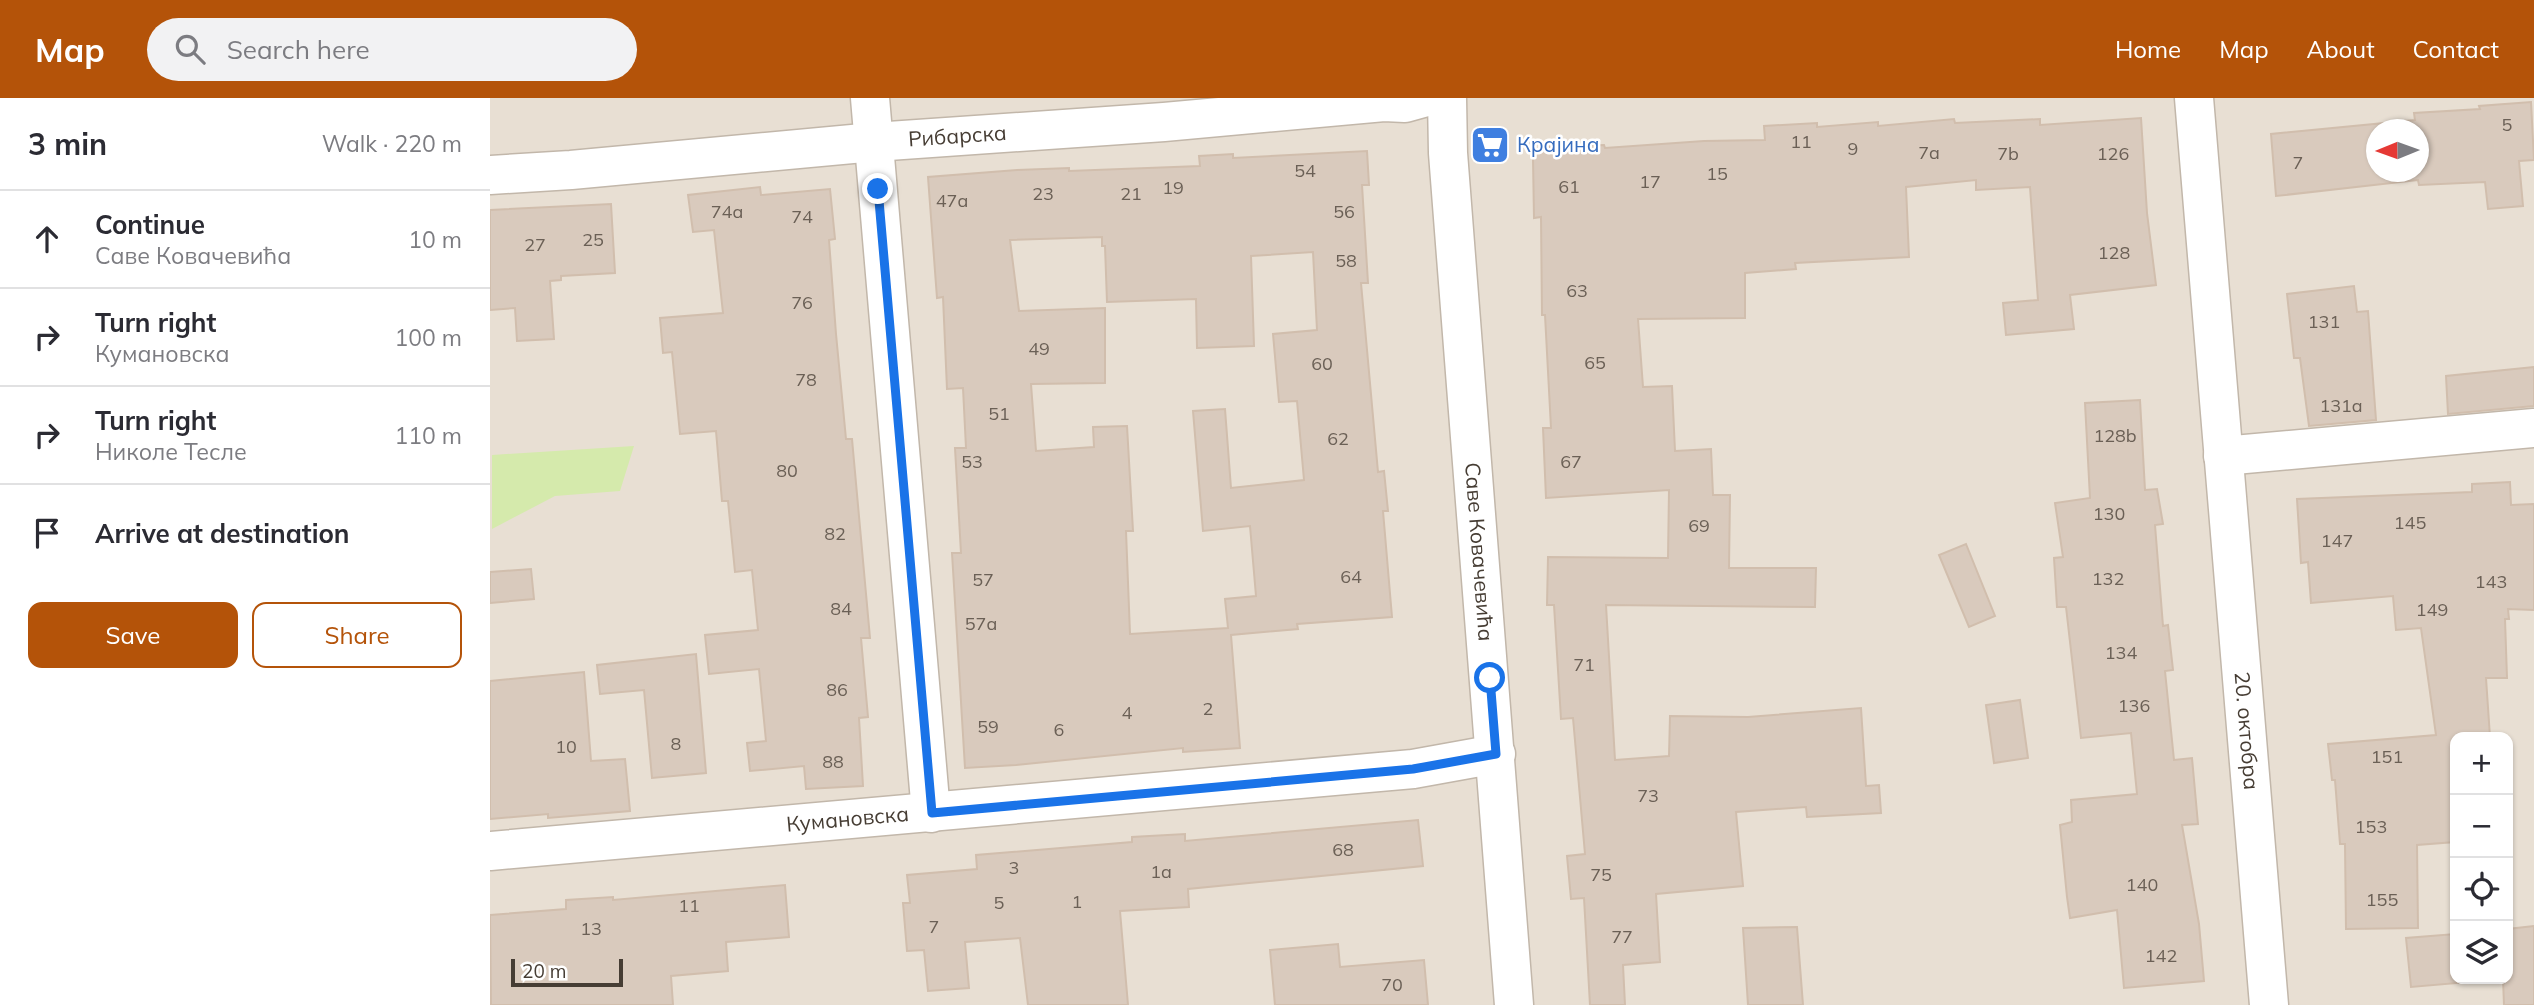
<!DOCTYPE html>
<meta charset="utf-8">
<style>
:root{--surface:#fff;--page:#f2f2f3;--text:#2b2b33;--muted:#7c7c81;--line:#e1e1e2;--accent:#b45309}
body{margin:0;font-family:Mulish,sans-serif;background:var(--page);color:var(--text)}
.controls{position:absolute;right:21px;bottom:21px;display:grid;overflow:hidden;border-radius:14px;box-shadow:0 2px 5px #0004}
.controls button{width:63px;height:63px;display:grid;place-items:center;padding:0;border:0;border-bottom:2px solid var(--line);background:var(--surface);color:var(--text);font:35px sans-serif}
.compass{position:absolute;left:1876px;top:21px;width:63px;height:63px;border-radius:50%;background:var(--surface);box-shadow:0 2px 5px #0004;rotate:269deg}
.scale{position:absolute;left:21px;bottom:18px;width:112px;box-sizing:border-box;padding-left:7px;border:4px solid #463d34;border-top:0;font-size:19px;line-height:24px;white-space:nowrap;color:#463d34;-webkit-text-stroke:5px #fff;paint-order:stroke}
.stop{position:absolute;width:21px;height:21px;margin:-16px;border:5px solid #1a73e8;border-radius:50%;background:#fff}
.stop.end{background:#1a73e8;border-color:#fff;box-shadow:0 2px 7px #0008}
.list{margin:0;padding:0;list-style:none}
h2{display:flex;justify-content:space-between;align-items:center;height:91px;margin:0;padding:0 28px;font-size:30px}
h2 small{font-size:23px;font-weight:400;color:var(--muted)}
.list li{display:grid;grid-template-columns:46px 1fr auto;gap:21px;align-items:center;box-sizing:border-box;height:98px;padding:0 28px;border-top:2px solid var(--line)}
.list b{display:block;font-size:26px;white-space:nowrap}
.list p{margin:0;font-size:23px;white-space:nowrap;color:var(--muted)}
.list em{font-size:23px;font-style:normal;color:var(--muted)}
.actions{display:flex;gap:14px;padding:21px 28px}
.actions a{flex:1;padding:16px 0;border:2px solid var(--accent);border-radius:14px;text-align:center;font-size:24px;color:var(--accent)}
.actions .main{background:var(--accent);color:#fff}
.icon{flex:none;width:38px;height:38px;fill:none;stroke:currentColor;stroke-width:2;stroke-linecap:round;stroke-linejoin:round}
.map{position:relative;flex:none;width:2044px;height:907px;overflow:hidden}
header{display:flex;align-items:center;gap:42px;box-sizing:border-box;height:98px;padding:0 35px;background:var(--accent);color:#fff}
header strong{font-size:33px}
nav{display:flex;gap:38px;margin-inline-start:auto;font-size:24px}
.search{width:490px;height:63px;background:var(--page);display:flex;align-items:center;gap:18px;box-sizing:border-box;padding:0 24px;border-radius:38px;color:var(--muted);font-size:26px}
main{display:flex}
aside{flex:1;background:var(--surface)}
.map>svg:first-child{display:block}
.residential{fill:#e8dfd3;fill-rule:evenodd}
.green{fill:#d5eaac}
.building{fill:#d9cabd;stroke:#d1bead;stroke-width:2;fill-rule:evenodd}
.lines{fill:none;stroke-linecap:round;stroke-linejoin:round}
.minor-casing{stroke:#c2b7aa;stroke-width:41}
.minor{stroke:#fff;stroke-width:38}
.route{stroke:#1a73e8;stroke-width:9}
.labels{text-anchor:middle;stroke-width:5;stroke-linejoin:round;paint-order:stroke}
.number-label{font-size:18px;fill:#6b6056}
.street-label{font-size:21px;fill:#463d34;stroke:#fff}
.shop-label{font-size:21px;fill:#366cbe;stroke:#fff;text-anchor:start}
</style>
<header>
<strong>Map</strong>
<div class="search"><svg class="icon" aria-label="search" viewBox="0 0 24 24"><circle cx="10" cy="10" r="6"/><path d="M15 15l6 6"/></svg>Search here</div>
<nav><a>Home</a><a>Map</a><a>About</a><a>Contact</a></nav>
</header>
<main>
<aside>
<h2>3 min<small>Walk · 220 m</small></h2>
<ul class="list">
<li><svg class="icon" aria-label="ahead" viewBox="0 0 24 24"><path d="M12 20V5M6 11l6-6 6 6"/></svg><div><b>Continue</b><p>Саве Ковачевића</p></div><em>10 m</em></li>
<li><svg class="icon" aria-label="right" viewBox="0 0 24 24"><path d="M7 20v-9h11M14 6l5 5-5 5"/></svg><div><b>Turn right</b><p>Кумановска</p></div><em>100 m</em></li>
<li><svg class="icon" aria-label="right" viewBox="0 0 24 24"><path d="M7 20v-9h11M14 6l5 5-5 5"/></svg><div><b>Turn right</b><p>Николе Тесле</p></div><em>110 m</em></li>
<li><svg class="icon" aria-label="arrive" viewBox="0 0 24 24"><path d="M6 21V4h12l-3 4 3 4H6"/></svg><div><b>Arrive at destination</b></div></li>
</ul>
<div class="actions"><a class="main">Save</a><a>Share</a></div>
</aside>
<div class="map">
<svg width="2044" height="907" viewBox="0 0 2044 907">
<rect width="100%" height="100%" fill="#f3ede5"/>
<!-- residential -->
<path class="residential" d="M0,0H2044V907H0ZM1886,32H1928V74H1886ZM1965,639H2018V881H1965Z"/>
<!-- green -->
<path class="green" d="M144,348L130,393L65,398L2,431V357Z"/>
<!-- building -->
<path class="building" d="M2041,4L2044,62L2029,63L2033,108L1998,111L1995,84L1929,87L1928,82L1786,98L1781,36L1925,22L1924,15L1990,11L1989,8ZM1886,32H1928V74H1886Z
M1651,20L1657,115L1666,187L1580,197L1584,231L1516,237L1513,205L1548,202L1540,89L1486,92V82L1416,89L1419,159L1305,165L1306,171L1255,175V220L1148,221L1153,289L1182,288L1185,353L1221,351L1223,397H1240L1239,470H1326L1325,509L1116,507L1125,662L1179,658L1180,618L1258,619L1371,610L1376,688L1389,687L1391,715L1317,719L1316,709L1246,714L1253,788L1166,796L1170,864L1133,867L1135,907H1100L1094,800L1081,801L1077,758L1095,756L1083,620L1071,621L1064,507H1057L1058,459L1178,460L1179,392L1056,400L1053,330H1061L1055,217H1052L1051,119L1044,120L1043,60L1052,49L1114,47L1115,50L1214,43L1275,42L1274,28L1327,25V29L1388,24V28L1464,21L1465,25L1550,21V27Z
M877,53L879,87H872L878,185H871L888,374L894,373L898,413H893L902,519L807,526L808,531L741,537L750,650L693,654V650L526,667L475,670L462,455H471L465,350H476L473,290L457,291L453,199L447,200L438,79L527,72L579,70V73L710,68L709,58L743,56V60ZM612,139V148H615L617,204L706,201L707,250L764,248L761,158L823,154L827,232L783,236L789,304L807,303L814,382L741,390L735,311L703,313L713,433L760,428L766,498L735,501L738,530L640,536L636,433H643L637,328L603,329L604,349L546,353L541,286L615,285V210L529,213L520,142Z
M270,89L271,97L340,91L345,141L339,142L346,236L356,341H362L380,540H371L378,619L369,620L373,688L316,691L314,668L260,673L257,645L276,643L269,571L219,576L215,537L268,532L262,472L245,474L238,403H232L226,333L190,336L182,254L173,255L170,220L233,215L224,132L203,134L198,97Z
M121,106L125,175L71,178V182L60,183L64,241L27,243L25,210L0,212V112Z
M1864,188L1867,214L1878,213L1886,322L1819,328L1810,260H1804L1797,196Z
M2044,269V308L1958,316L1956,278Z
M1650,302L1655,392L1667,391L1673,426L1665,427L1673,528L1678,527L1683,572L1675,573L1684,662L1702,660L1708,726L1692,727L1709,826L1714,883L1634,890L1627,812L1580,820L1577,799L1570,727L1582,724L1581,702L1647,696L1641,635L1591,640L1576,509H1567L1564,460L1573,459L1565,405L1600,400L1595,305Z
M2020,384L2021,407L2044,406V512L2018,511L2019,521H2015L2017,580H1996L2000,639H1965V744L1927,747L1928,830L1856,831L1855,746H1850L1845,682H1842L1838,646L1946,637L1931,530L1906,532L1903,498L1821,505L1818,464L1811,465L1807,401L1982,394V386Z
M1476,446L1505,518L1479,529L1449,457Z
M41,471L44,501L0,505V474Z
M206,556L216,675L162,680L154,592L110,596L107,567Z
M94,574L101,663L135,661L140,713L58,720V716L0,721V583Z
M1530,602L1538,660L1504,665L1496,607Z
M928,722L933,768L698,791L699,809L630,813L638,907H538L530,840L475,844L479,890L438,893L434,852L417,853L413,805H420L417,777L487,771L486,757L642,744V739L695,736V743Z
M295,787L299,839L236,844L238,873L181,878L183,907H1L0,817L76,811V802L123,799V802Z
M2044,828V907H2014L2013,881L1921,889L1916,840L1965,836V881H2018V831Z
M1307,829L1313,907H1258L1253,830Z
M848,846L850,869L934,862L938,907H785L780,852Z"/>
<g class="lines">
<!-- minor casing -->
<g class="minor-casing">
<g id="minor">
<path d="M380,0L441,715"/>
<path id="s1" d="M957,0L958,55L1024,907"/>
<path id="s2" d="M1704,0L1779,907"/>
<path id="s3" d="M0,77L81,72L384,44L674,24L894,4L915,5L933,0"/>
<path d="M1733,358L2044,330"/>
<path id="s4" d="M0,753L923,671L1006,656"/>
</g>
</g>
<!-- minor -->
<use href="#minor" class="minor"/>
</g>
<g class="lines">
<!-- route -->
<path class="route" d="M388,91L442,715L923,671L1006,656L1000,580"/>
</g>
<!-- icons -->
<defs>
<g id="supermarket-square" transform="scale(2.0125)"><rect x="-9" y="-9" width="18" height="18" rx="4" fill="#3f7fe0" stroke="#fff"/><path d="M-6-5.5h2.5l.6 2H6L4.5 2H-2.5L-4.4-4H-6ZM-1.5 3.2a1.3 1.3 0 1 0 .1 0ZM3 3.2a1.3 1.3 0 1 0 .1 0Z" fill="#fff"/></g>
</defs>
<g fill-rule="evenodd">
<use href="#supermarket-square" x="1000" y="47"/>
</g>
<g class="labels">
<!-- number labels -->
<g class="number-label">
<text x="2017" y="33">5</text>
<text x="1311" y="50">11</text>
<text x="1363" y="57">9</text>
<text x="1439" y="61">7a</text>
<text x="1518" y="62">7b</text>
<text x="1623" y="62">126</text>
<text x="1808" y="71">7</text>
<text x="815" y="79">54</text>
<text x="1227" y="82">15</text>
<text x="1160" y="90">17</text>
<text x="1079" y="95">61</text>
<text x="683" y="96">19</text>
<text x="553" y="102">23</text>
<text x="641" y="102">21</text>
<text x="462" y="109">47a</text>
<text x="237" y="120">74a</text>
<text x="854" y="120">56</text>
<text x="312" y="125">74</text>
<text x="103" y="148">25</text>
<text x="45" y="153">27</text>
<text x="1624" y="161">128</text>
<text x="856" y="169">58</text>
<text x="1087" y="199">63</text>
<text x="312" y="211">76</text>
<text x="1834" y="230">131</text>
<text x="549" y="257">49</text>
<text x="1105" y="271">65</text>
<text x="832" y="272">60</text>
<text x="316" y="288">78</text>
<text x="1851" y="314">131a</text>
<text x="509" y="322">51</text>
<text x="1625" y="344">128b</text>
<text x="848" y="347">62</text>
<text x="482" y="370">53</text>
<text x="1081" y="370">67</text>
<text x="297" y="379">80</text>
<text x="1619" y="422">130</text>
<text x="1920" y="431">145</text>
<text x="1209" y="434">69</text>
<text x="345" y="442">82</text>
<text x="1847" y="449">147</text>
<text x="861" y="485">64</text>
<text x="1618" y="487">132</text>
<text x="493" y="488">57</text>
<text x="2001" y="490">143</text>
<text x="351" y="517">84</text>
<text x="1942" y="518">149</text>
<text x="491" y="532">57a</text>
<text x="1631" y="561">134</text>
<text x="1094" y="573">71</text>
<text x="347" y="598">86</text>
<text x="1644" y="614">136</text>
<text x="718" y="617">2</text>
<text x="637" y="621">4</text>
<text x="498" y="635">59</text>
<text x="569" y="638">6</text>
<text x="186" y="652">8</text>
<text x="76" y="655">10</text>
<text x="1897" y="665">151</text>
<text x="343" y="670">88</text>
<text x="1158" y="704">73</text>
<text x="1881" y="735">153</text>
<text x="853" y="758">68</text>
<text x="524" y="776">3</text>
<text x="671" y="780">1a</text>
<text x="1111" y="783">75</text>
<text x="1652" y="793">140</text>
<text x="1892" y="808">155</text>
<text x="587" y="810">1</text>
<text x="509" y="811">5</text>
<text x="199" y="814">11</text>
<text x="444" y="835">7</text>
<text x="101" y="837">13</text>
<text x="1132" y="845">77</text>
<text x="1671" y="864">142</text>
<text x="902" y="893">70</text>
</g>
<!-- street labels -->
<g class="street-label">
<text dy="7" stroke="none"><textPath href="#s3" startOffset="469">Рибарска</textPath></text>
<text dy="7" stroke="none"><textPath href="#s1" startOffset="455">Саве Ковачевића</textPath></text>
<text dy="7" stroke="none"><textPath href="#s2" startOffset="635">20. октобра</textPath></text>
<text dy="7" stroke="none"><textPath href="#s4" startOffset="359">Кумановска</textPath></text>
</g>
<!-- shop labels -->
<g class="shop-label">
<text x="1027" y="54">Крајина</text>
</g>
</g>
</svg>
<div class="controls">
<button>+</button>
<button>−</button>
<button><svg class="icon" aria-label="locate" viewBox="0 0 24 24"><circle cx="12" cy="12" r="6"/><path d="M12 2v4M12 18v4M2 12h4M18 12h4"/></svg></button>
<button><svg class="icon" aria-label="layers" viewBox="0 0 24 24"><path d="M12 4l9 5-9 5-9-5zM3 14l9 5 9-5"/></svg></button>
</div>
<svg class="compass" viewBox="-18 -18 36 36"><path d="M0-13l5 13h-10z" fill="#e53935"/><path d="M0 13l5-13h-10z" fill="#7c7c81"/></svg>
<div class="scale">20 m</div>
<div class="stop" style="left:1000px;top:580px"></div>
<div class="stop end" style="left:388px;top:91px"></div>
</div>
</main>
